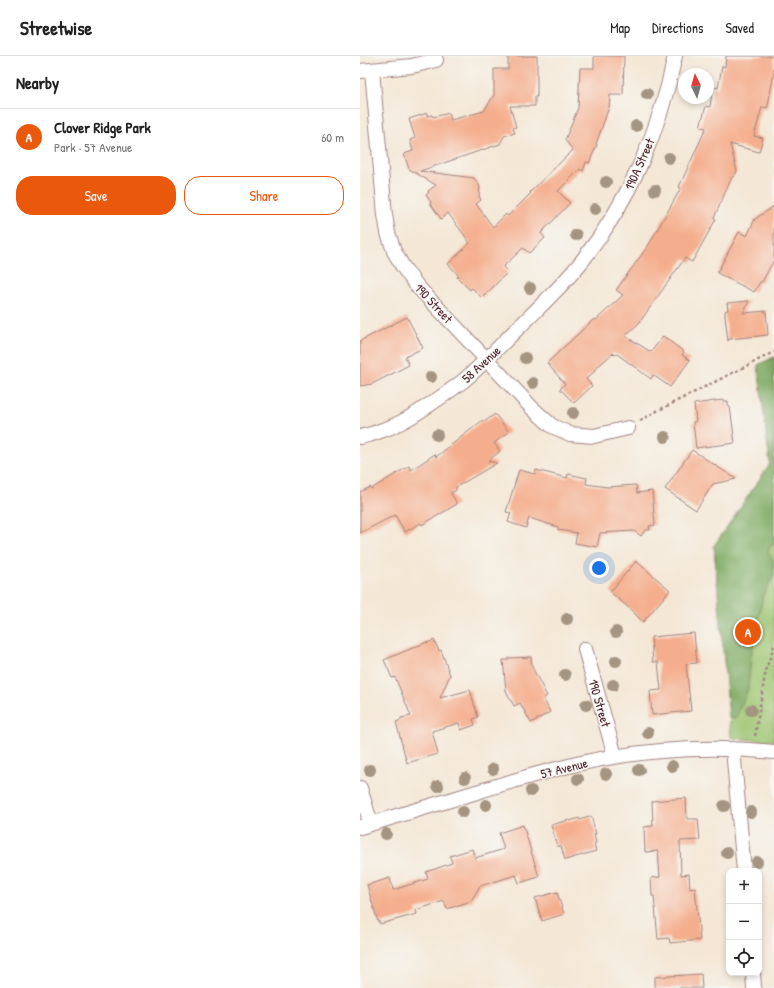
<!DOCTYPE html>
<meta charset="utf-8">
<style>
:root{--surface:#fff;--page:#f2f2f2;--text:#222;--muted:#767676;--line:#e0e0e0;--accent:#ea580c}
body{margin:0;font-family:"Patrick Hand",sans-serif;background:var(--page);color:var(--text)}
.controls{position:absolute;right:12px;bottom:12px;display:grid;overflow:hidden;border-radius:8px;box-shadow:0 2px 6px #0003}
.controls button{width:36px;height:36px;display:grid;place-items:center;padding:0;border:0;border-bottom:1px solid var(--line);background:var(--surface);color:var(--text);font:20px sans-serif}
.compass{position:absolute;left:318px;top:12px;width:36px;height:36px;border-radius:50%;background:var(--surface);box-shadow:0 2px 6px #0003;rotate:355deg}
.you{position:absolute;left:239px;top:512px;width:14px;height:14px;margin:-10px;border:3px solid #fff;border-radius:50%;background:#1a73e8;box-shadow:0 0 0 6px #1a73e833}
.badge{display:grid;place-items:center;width:26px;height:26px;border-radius:50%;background:var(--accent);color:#fff;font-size:13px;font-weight:700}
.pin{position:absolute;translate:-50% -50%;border:2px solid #fff;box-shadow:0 1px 4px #0006}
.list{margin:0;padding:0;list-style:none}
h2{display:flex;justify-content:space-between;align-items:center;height:52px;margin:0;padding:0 16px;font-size:17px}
h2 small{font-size:13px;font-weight:400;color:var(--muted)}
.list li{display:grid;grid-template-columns:26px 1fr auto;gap:12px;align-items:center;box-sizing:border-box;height:56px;padding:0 16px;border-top:1px solid var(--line)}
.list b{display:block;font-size:15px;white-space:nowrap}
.list p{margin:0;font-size:13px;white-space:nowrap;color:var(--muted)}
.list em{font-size:13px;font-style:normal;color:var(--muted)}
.actions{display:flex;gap:8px;padding:12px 16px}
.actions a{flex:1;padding:9px 0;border:1px solid var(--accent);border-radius:16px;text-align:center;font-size:14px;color:var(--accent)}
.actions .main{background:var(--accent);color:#fff}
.icon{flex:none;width:22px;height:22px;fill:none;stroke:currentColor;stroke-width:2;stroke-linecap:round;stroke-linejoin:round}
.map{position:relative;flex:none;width:414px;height:932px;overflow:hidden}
header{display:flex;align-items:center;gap:24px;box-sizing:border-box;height:56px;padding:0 20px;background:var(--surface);border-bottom:1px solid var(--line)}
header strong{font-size:19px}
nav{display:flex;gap:22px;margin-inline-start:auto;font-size:14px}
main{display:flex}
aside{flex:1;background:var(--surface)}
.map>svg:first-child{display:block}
.green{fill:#9ec46f;stroke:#74724d}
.forest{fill:#7eaa62;stroke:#646446}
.building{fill:#f5ae8d}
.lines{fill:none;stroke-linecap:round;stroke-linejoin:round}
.minor-casing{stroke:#9f8380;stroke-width:16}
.path{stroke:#9f8380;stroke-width:2.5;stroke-dasharray:3 3;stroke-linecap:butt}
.minor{stroke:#fff;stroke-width:14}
.tree{fill:#a49482}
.labels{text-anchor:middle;stroke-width:3;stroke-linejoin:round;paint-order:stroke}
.street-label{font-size:13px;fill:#4a1f2b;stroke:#f6f6f2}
</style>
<header>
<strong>Streetwise</strong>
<nav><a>Map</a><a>Directions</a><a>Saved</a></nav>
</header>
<main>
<aside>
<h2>Nearby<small></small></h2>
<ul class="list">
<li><span class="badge">A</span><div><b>Clover Ridge Park</b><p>Park · 57 Avenue</p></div><em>60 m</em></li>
</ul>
<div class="actions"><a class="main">Save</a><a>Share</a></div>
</aside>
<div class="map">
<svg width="414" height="932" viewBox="0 0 414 932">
<rect width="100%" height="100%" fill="#f6f6f2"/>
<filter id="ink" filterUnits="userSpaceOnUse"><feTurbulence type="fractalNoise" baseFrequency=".025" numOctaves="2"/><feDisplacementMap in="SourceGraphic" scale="8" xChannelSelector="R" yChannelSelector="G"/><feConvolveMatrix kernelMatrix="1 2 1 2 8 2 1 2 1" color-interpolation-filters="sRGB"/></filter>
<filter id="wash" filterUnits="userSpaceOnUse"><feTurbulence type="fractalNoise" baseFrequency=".012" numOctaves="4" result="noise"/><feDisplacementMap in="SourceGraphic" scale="16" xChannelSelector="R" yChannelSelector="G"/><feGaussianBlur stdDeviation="0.9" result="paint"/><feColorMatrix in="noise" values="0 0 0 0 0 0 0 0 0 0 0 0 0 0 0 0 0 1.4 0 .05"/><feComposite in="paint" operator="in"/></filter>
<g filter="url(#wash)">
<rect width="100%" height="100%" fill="#f4e7d5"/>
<!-- green -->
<path class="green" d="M414,301V685L397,684L371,682L354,490L410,408L398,309Z"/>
<!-- forest -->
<path class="forest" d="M414,301V488L410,490L408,497L414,505V519L403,540L391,601L388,633L376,662H369L354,490L410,408L398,309Z"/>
<g id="blocks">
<!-- building -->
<path class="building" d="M148,0H177V41L175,40V50H150L156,71L153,72L155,77L144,80L140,88L60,115L114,122L120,131L119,140L121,144L116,148L133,171L146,158L148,160L171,137L170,136L213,94L205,84L218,52L220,12H234V0H264L263,39H250L249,51L236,88L237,89L229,107L226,106L223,115L220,113L198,135L210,147L181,177L185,182L169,197L163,192L143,211L148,216L122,242L112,232L110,234L97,221L99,220L88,208L110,187L88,157L81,163L70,147L71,146L66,139L69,136L68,135L76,129L49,113L44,98L53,95L50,84L55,82L49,63L67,57V60L72,59L73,61L89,57L91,64L124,55L134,39V13H148Z
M366,0H414V17L408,49L407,52L402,51L394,80L403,82L399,96L370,88L377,115L374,120L372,121L354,162L356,163L332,206L325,202L279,267L265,280L291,296L303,280L324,296L322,299L330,304L310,331L293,319L291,323L257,298L255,299L253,297L234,314L235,315L226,323L232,330L214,347L200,333L205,328L187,307L234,263L236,264L263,239L256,234L288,190L321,132L319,131L346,72L340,71L346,50L350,51L353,31L358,32L362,10L365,11Z
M414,150V204L402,226H400L394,236L357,217L379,176L387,180L395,163Z
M389,245L383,257L406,255L408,279L369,283L368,285L365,260V255L368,254L367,247Z
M47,261L63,292L45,301L49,309L12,328L0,330V285Z
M362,344V345H368V350L370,351L375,387L336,392L333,366L336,365L334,348Z
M135,358L149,376L134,387L140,395L128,405L137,407L96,431V434L91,437L97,448L62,469L61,467L45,476L35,459L0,477V436L10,431L11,433L49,410L51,414L75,398L76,401L123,364L124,366Z
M332,394L376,423L353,428L336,454L305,433Z
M159,414L175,418L176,414L207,422L208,418L227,422L226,428L247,431L276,429L277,437L292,435L295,469L289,470L290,474H285L281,480L274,475L240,477L237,491L215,487L217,477L198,474V471L169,462L166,472L148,466L151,457L146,456Z
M276,505L310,534L283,566L274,557V556L250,536Z
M334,577L337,607L326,608L331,655L292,659L290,635L301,634L298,606H293L291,581Z
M74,584L79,595L81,594L90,619L80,642L110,634L118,661L113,663L115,669L101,674L99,667L72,675L78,698L47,707L36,666L41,664V662L51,660L35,621L32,622L24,604L67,586V587Z
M171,601L172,611L187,640L183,642L190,656L171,667L160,647L154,650L146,635L143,604H148V602Z
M326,742L327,763H338L340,784L320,785L321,819L329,818L330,833L335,832L340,884L310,887L309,882L298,883L294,840H292L291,822L300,821L298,795L285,796L284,771L293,770L292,745Z
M231,760L236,778H234L236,787L234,788L236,795L205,804L201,790H197L191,769L209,764L210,765L219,762L220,764Z
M163,769L179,821L159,827L156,819L120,830L111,845L87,853L84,845L56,854L57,858L20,868V866H18L7,829L30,822L33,834L68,823L66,816L92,807L90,800L112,793L115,802L144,793L139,777Z
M197,836L204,858L182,865L175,842Z
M341,918L342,932H295V921Z"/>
</g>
</g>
<g filter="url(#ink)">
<use href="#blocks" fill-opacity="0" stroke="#9f8380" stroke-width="1"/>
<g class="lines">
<!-- minor casing -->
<g class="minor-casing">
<path id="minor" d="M12,14L25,159L28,177L34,195L43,211L57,230L144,322L172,352L192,370L210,378L234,380L268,372
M0,15L52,10L76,4
M0,381C7,379 14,378 20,375C36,370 50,362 63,353C77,344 90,335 103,325C120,311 135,295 151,279C175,255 201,232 222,205C269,146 300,74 315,0
M225,593L255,700
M373,693L384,815
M0,732L11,768
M0,771C37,760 74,749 110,738C136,730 162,722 189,715C260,695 341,688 414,696
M393,917L394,932"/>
</g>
<!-- path -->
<path class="path" d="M280,365L295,356L414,296
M395,680L406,613L414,590"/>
<!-- minor -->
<use href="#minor" class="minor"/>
</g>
<!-- trees -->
<g class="tree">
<circle cx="287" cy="38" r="6"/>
<circle cx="276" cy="70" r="6"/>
<circle cx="309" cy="102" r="6"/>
<circle cx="246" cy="126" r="6"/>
<circle cx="295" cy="134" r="6"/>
<circle cx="235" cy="153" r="6"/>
<circle cx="216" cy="179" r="6"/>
<circle cx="170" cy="232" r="6"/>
<circle cx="165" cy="302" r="6"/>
<circle cx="71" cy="321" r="6"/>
<circle cx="173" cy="327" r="6"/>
<circle cx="213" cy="357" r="6"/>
<circle cx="77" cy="379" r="6"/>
<circle cx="305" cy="381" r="6"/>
<circle cx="207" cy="563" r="6"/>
<circle cx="256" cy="576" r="6"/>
<circle cx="256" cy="605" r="6"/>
<circle cx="205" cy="619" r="6"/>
<circle cx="253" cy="629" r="6"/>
<circle cx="226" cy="649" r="6"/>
<circle cx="391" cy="654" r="6"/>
<circle cx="288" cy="677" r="6"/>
<circle cx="312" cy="710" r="6"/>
<circle cx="133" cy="713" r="6"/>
<circle cx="10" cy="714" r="6"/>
<circle cx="279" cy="714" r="6"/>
<circle cx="246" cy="718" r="6"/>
<circle cx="105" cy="722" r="6"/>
<circle cx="218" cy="723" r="6"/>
<circle cx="78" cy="730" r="6"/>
<circle cx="171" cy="735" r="6"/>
<circle cx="126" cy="749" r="6"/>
<circle cx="364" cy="750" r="6"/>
<circle cx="103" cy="756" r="6"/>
<circle cx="391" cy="756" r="6"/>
<circle cx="26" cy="778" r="6"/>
<circle cx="367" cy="797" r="6"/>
<circle cx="397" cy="806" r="6"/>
</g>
</g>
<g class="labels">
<!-- street labels -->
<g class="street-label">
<text transform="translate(279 108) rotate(-66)" y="5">190A Street</text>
<text transform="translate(74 247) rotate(47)" y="5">190 Street</text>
<text transform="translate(121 308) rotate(-43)" y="5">58 Avenue</text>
<text transform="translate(240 647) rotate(74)" y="5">190 Street</text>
<text transform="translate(204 712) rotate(-14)" y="5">57 Avenue</text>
</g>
</g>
</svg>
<div class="controls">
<button>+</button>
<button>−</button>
<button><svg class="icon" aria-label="locate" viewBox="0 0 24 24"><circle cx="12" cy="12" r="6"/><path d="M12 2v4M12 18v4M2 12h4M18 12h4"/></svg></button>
</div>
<svg class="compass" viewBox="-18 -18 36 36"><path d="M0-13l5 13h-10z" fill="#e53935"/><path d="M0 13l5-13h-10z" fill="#767676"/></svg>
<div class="you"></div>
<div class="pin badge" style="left:388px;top:576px">A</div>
</div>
</main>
